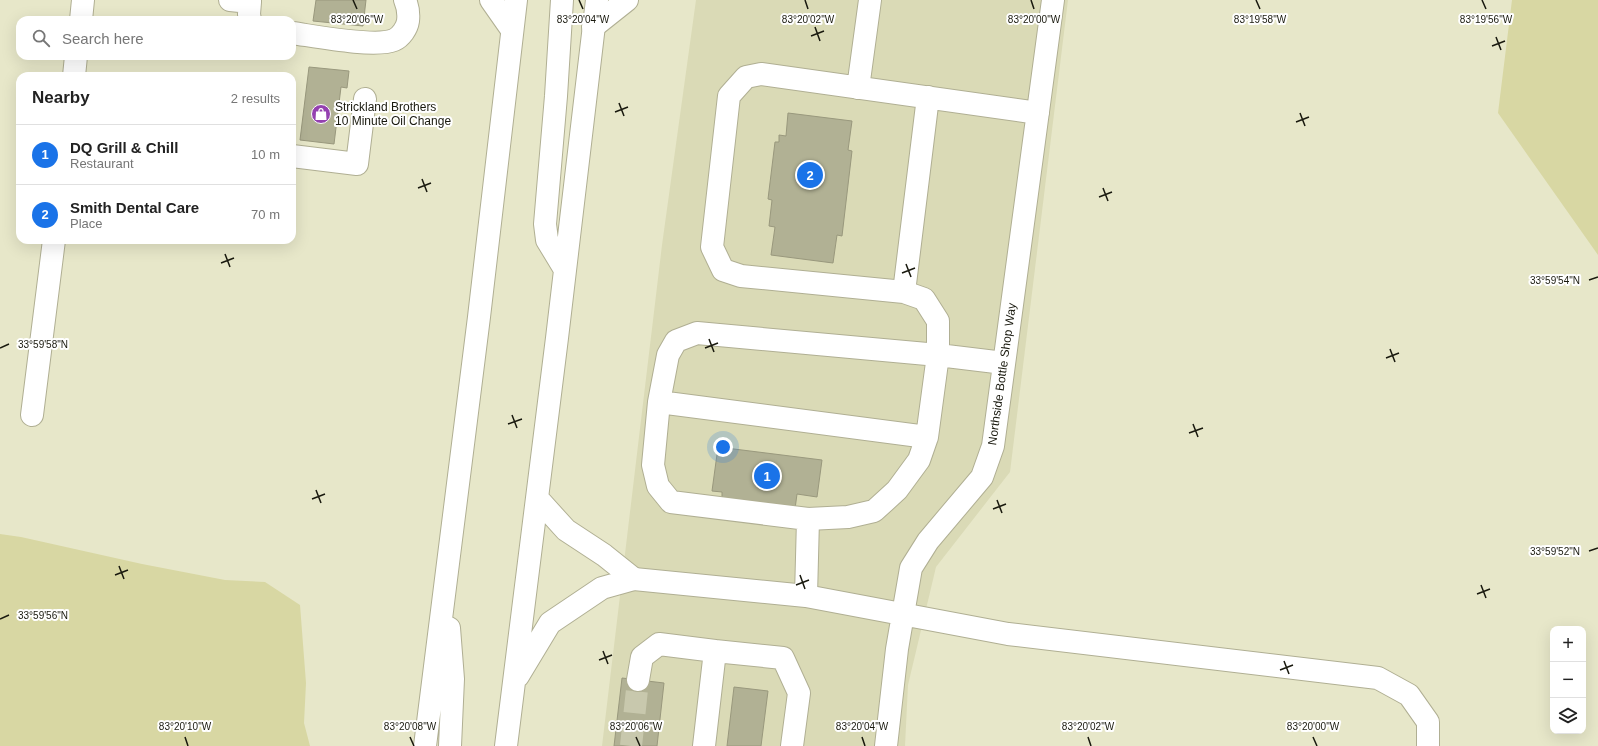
<!DOCTYPE html>
<meta charset="utf-8">
<style>
:root{--surface:#fff;--page:#f6f6f6;--text:#222;--muted:#767676;--line:#e0e0e0;--accent:#1a73e8}
body{margin:0;font-family:Arial,sans-serif;background:var(--page);color:var(--text)}
.controls{position:absolute;right:12px;bottom:12px;display:grid;overflow:hidden;border-radius:8px;box-shadow:0 4px 16px #0002}
.controls button{width:36px;height:36px;display:grid;place-items:center;padding:0;border:0;border-bottom:1px solid var(--line);background:var(--surface);color:var(--text);font:20px sans-serif}
.you{position:absolute;left:723px;top:447px;width:14px;height:14px;margin:-10px;border:3px solid #fff;border-radius:50%;background:#1a73e8;box-shadow:0 0 0 6px #1a73e833}
.badge{display:grid;place-items:center;width:26px;height:26px;border-radius:50%;background:var(--accent);color:#fff;font-size:13px;font-weight:700}
.pin{position:absolute;translate:-50% -50%;border:2px solid #fff;box-shadow:0 1px 4px #0006}
.list{margin:0;padding:0;list-style:none}
h2{display:flex;justify-content:space-between;align-items:center;height:52px;margin:0;padding:0 16px;font-size:17px}
h2 small{font-size:13px;font-weight:400;color:var(--muted)}
.list li{display:grid;grid-template-columns:26px 1fr auto;gap:12px;align-items:center;box-sizing:border-box;height:60px;padding:0 16px;border-top:1px solid var(--line)}
.list b{display:block;font-size:15px;white-space:nowrap}
.list p{margin:0;font-size:13px;white-space:nowrap;color:var(--muted)}
.list em{font-size:13px;font-style:normal;color:var(--muted)}
.icon{flex:none;width:22px;height:22px;fill:none;stroke:currentColor;stroke-width:2;stroke-linecap:round;stroke-linejoin:round}
.map{position:relative;flex:none;width:1598px;height:746px;overflow:hidden}
.search{position:absolute;background:var(--surface);box-shadow:0 4px 16px #0002;left:16px;top:16px;width:280px;height:44px;display:flex;align-items:center;gap:10px;box-sizing:border-box;padding:0 14px;border-radius:12px;color:var(--muted);font-size:15px}
.panel{position:absolute;background:var(--surface);box-shadow:0 4px 16px #0002;left:16px;top:72px;width:280px;height:172px;border-radius:12px}
.map>svg:first-child{display:block}
.built{fill:#dadab6}
.green{fill:#d8d7a3}
.building{fill:#b1b194;stroke:#99987d}
.lines{fill:none;stroke-linecap:round;stroke-linejoin:round}
.minor-tunnel{stroke:#c8c8ad;stroke-width:22;stroke-dasharray:22 11;stroke-linecap:butt}
.minor-casing{stroke:#b0af93;stroke-width:24}
.major-casing{stroke:#b0af93;stroke-width:24}
.minor{stroke:#fff;stroke-width:22}
.major{stroke:#fff;stroke-width:22}
.ticks{fill:none;stroke:#19190e;stroke-width:1.5}
.labels{text-anchor:middle;stroke-width:4;stroke-linejoin:round;paint-order:stroke}
.poi-label{font-size:12px;fill:#19190e;stroke:#fff;text-anchor:start}
.street-label{font-size:12px;fill:#19190e;stroke:#fff}
.ticks-label{font-size:10px;text-anchor:middle;fill:#19190e;stroke:#fff;stroke-width:4;stroke-linejoin:round;paint-order:stroke}
</style>
<div class="map">
<svg width="1598" height="746" viewBox="0 0 1598 746">
<rect width="100%" height="100%" fill="#e7e7c9"/>
<!-- built -->
<path class="built" d="M696,0H1068L1010,472L936,567L908,685L905,746H602L662,245Z"/>
<!-- green -->
<path class="green" d="M1512,0H1598V255L1498,113Z
M0,534L21,537L142,564L225,580L265,582L300,605L306,683L304,723L310,746H0Z"/>
<!-- building -->
<path class="building" d="M316,0H366L363,26L313,21Z
M309,67L349,71L347,88L341,87L334,144L300,140Z
M788,113L852,121L848,150L852,151L842,236L837,235L833,263L771,255L775,227L769,226L772,200L768,199L775,142H779V135L786,136Z
M718,447L822,460L817,497L797,494L795,509L722,500V492L712,491Z
M622,678L664,683L657,746H614Z
M734,687L768,691L761,746H727Z"/>
<g class="lines">
<!-- minor-tunnel -->
<path class="minor-tunnel" d="M631,746L638,680"/>
<!-- minor casing -->
<g class="minor-casing">
<path id="minor" d="M230,0L250,2V0
M491,0L512,30
M250,2L249,14L250,20
M81,20L83,0
M593,27L627,0
M292,33C314,36 375,48 394,40C401,37 407,28 408,21C409,13 408,7 405,0
M74,76L76,56
M858,88L870,0
M928,97L904,292L741,276L723,270L712,247L729,96L746,77L761,74L1038,113
M292,156L357,164L365,99
M904,292L924,299L938,321V355L1004,363
M697,333L938,355L927,437L919,460L897,490L874,511L848,517L808,519L671,502L658,486L653,465L659,402L668,355L676,341Z
M659,402L927,437
M32,415L54,240
M634,579L806,596L1008,634L1378,678L1409,695L1428,722V746
M806,596L808,519
M638,680L642,657L659,644L715,651
M704,746L715,651L783,658L799,693L792,746
M886,746L897,649L911,568L928,541L982,477L993,446L1053,0"/>
</g>
<!-- major casing -->
<g class="major-casing">
<path id="major" d="M562,0L556,96L545,224L547,240L564,268
M537,498L566,530L604,555L634,579
M449,628L453,679L450,746
M518,676L550,623L602,588L634,579
M425,746L479,317L516,0
M506,746L557,338L597,0"/>
</g>
<!-- minor -->
<use href="#minor" class="minor"/>
<!-- major -->
<use href="#major" class="major"/>
</g>
<!-- ticks -->
<path class="ticks" d="M353,0L357,9M579,0L583,9M805,0L808,9M1031,0L1034,9M1256,0L1260,9M1482,0L1486,9M815,27L820,41M811,36L824,31M1496,37L1501,50M1492,46L1505,41M619,103L624,116M615,112L628,107M1300,113L1305,126M1296,122L1309,117M422,179L427,192M418,188L431,183M1103,188L1108,201M1099,197L1112,192M225,254L230,267M221,263L234,258M906,264L911,277M902,273L915,268M1589,280L1598,277M709,339L714,352M0,348L9,344M705,348L718,343M1390,349L1395,362M1386,358L1399,353M512,415L517,428M508,424L522,419M1193,424L1198,437M1189,433L1203,428M316,490L321,503M312,499L325,494M997,500L1002,513M993,509L1006,504M1589,551L1598,548M119,566L124,579M115,575L128,570M800,575L805,589M796,585L809,580M1481,585L1486,598M1477,594L1490,589M0,619L9,615M603,651L608,664M599,660L612,655M1284,661L1289,674M1280,670L1293,665M185,737L188,746M410,737L414,746M636,737L640,746M862,737L865,746M1088,737L1091,746M1313,737L1317,746"/>
<!-- icons -->
<defs>
<g id="shop-disc" transform="scale(1)"><circle r="9.5" fill="#9441b0" stroke="#fff"/><path d="M-5-2.5h2.3a2.7 3.5 0 0 1 5.4 0H5L5.5 6h-11ZM-1.5-2.5h3a1.5 2.3 0 0 0-3 0Z" fill="#fff"/></g>
</defs>
<g fill-rule="evenodd">
<use href="#shop-disc" x="321" y="114"/>
</g>
<g class="labels">
<!-- poi labels -->
<g class="poi-label">
<text x="335" y="111">Strickland Brothers<tspan x="335" dy="14">10 Minute Oil Change</tspan></text>
</g>
<!-- street labels -->
<g class="street-label">
<text transform="translate(1002 374) rotate(-82)" y="4">Northside Bottle Shop Way</text>
</g>
</g>
<g class="ticks-label">
<text x="357" y="23">83°20'06"W</text>
<text x="583" y="23">83°20'04"W</text>
<text x="808" y="23">83°20'02"W</text>
<text x="1034" y="23">83°20'00"W</text>
<text x="1260" y="23">83°19'58"W</text>
<text x="1486" y="23">83°19'56"W</text>
<text x="1555" y="284">33°59'54"N</text>
<text x="43" y="348">33°59'58"N</text>
<text x="1555" y="555">33°59'52"N</text>
<text x="43" y="619">33°59'56"N</text>
<text x="185" y="730">83°20'10"W</text>
<text x="410" y="730">83°20'08"W</text>
<text x="636" y="730">83°20'06"W</text>
<text x="862" y="730">83°20'04"W</text>
<text x="1088" y="730">83°20'02"W</text>
<text x="1313" y="730">83°20'00"W</text>
</g>
</svg>
<div class="controls">
<button>+</button>
<button>−</button>
<button><svg class="icon" aria-label="layers" viewBox="0 0 24 24"><path d="M12 4l9 5-9 5-9-5zM3 14l9 5 9-5"/></svg></button>
</div>
<div class="you"></div>
<div class="pin badge" style="left:767px;top:476px">1</div>
<div class="pin badge" style="left:810px;top:175px">2</div>
<div class="search"><svg class="icon" aria-label="search" viewBox="0 0 24 24"><circle cx="10" cy="10" r="6"/><path d="M15 15l6 6"/></svg>Search here</div>
<section class="panel">
<h2>Nearby<small>2 results</small></h2>
<ul class="list">
<li><span class="badge">1</span><div><b>DQ Grill &amp; Chill</b><p>Restaurant</p></div><em>10 m</em></li>
<li><span class="badge">2</span><div><b>Smith Dental Care</b><p>Place</p></div><em>70 m</em></li>
</ul>
</section>
</div>
